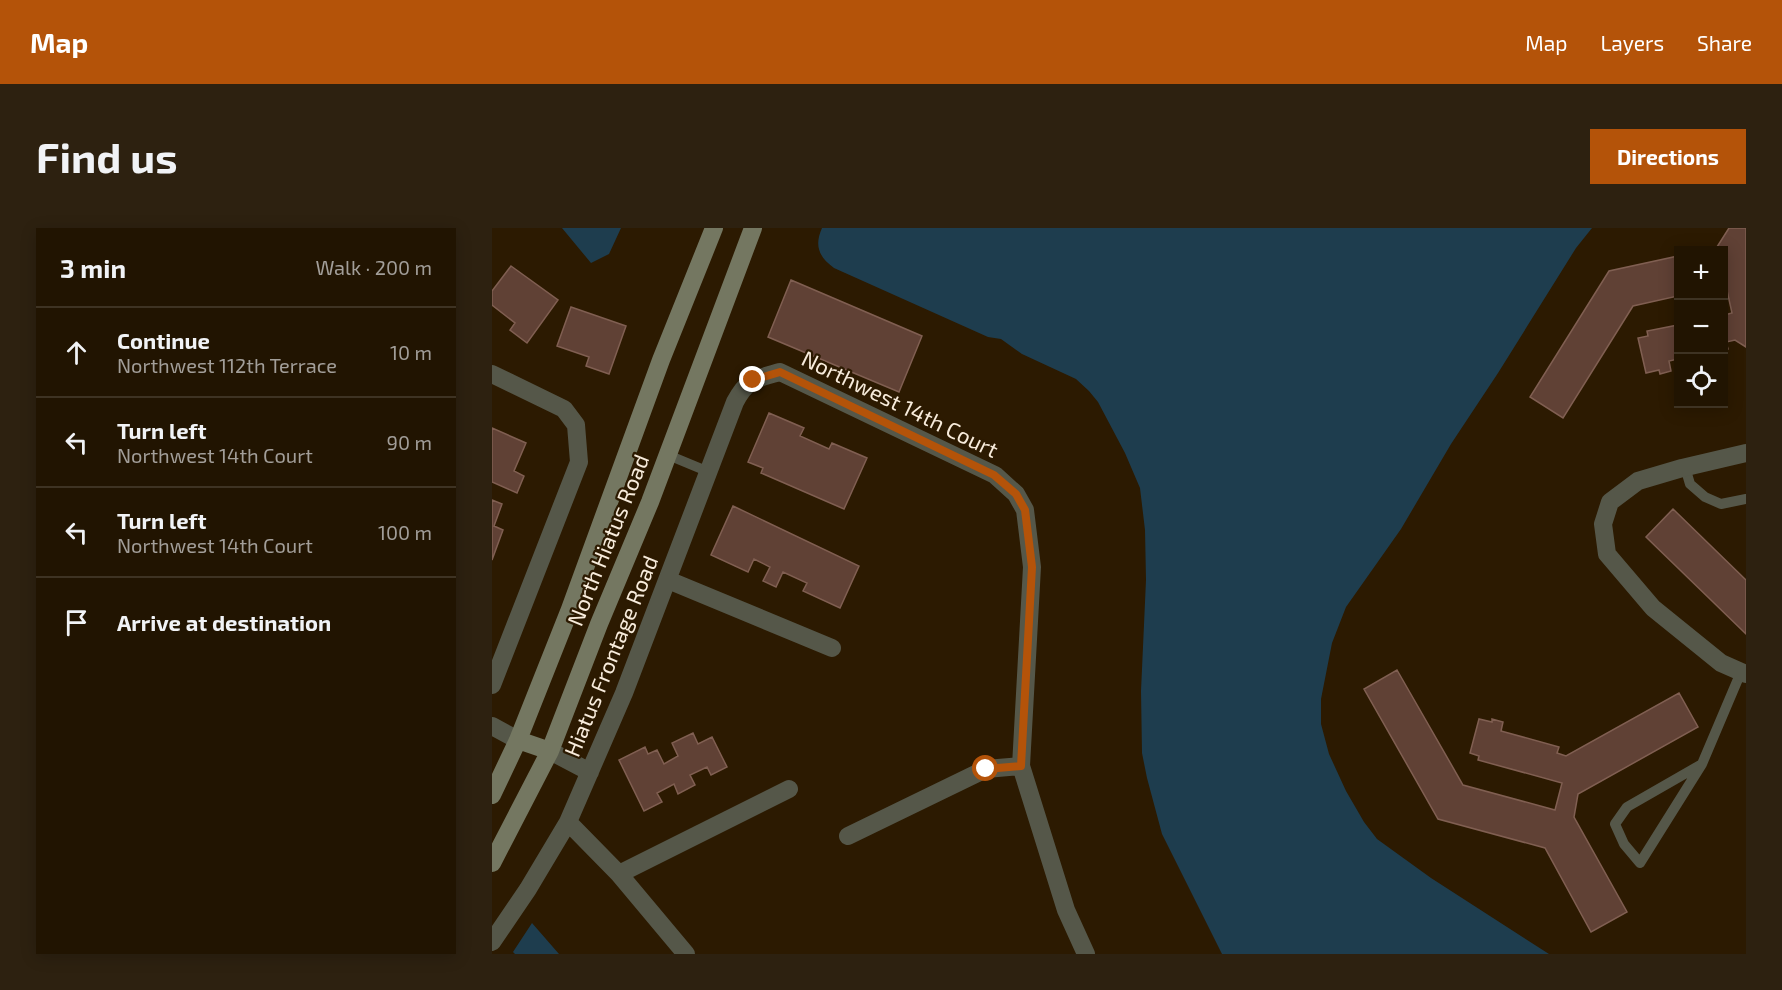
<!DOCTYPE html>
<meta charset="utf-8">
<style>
:root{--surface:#211401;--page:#2d2110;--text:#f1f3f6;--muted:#a29e99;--line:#3e3323;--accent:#b45309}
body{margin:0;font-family:"Exo 2",sans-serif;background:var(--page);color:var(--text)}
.controls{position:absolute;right:18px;top:18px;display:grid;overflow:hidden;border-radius:0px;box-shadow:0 3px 15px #0003}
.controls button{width:54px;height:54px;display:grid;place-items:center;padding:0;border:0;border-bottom:2px solid var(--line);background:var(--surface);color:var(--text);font:30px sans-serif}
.stop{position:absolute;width:18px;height:18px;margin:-14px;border:4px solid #b45309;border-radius:50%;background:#fff}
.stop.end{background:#b45309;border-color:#fff;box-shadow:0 2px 6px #0008}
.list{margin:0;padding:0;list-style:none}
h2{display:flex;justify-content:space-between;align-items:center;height:78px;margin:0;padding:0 24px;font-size:26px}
h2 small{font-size:20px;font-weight:400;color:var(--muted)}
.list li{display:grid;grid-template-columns:39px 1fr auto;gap:18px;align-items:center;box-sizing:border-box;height:90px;padding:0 24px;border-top:2px solid var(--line)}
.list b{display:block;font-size:22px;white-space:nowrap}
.list p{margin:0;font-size:20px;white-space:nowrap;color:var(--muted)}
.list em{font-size:20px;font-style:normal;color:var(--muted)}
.icon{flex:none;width:33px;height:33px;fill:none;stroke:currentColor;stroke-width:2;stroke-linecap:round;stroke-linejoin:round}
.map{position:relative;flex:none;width:1254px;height:726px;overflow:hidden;border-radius:0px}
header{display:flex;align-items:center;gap:36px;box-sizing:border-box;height:84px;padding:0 30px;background:var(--accent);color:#fff}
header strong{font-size:28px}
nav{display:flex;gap:33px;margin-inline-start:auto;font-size:21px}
.intro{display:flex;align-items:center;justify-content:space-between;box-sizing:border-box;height:144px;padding:0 36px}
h1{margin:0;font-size:42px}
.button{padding:15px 27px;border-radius:0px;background:var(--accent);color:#fff;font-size:21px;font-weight:700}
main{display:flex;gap:36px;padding:0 36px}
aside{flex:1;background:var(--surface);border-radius:0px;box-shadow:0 3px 15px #0003}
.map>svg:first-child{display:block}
.water{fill:#1e3d4e}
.building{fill:#604135;stroke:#805f52;stroke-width:1.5}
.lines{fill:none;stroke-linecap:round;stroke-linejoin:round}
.lane{stroke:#555749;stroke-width:10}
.street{stroke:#555749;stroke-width:18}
.secondary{stroke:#747761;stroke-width:18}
.route{stroke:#b45309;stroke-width:8}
.labels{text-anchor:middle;stroke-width:4.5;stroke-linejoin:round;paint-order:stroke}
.street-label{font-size:22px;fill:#f8ecdc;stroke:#2c1a01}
</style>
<header>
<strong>Map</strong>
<nav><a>Map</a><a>Layers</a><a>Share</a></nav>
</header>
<div class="intro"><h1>Find us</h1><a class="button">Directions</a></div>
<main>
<aside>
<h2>3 min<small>Walk · 200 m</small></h2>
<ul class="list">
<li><svg class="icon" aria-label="ahead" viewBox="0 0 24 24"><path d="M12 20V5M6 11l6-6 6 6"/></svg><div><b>Continue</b><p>Northwest 112th Terrace</p></div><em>10 m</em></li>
<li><svg class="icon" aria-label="left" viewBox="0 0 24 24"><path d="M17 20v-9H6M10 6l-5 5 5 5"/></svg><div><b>Turn left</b><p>Northwest 14th Court</p></div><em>90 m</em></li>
<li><svg class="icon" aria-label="left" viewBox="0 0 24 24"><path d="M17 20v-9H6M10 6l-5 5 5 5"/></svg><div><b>Turn left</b><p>Northwest 14th Court</p></div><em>100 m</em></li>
<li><svg class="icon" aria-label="arrive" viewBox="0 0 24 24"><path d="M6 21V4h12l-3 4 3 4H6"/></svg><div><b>Arrive at destination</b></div></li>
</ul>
</aside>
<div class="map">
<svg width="1254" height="726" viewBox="0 0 1254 726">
<rect width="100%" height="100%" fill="#2c1a01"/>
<!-- water -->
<path class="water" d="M70,0H129L117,26L99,35Z
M330,0H1100L1084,20L1006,145L959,216L909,301L854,379L840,415L829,471V496L837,526L854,563L872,594L885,611L939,650L1057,726H730L670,606L655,550L650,525L649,463L654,352L653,302L648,260L633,225L606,174L597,163L584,151L530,126L509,111L496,109L342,40C327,29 322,18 330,0Z
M40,695L67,726H23L21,724Z"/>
<!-- building -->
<path class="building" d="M1237,0H1254V119L1243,112L1234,114L1236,121L1232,122V87L1240,85L1234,58H1232V22H1211L1225,19Z
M1186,28V68L1141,78L1071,190L1038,169L1117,43Z
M19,38L66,72L35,115L18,102L23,95L0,77V63Z
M299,52L430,108L407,164L276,109Z
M79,79L134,98L117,146L94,138L97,129L65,118Z
M1186,97V131L1177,133L1179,143L1168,146L1167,142L1154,145L1146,110L1156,108L1155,103Z
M277,185L312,200L308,208L337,221L340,215L375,230L352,281L269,245L271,240L256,234Z
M0,200L34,215L22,243L32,248L25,265L0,254Z
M0,272L10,276L2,298L11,302L0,332Z
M241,278L367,338L348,380L311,363L315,355L291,344L284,359L271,353L278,339L262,331L256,344L219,327Z
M1181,281L1254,352V406L1154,309Z
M905,442L971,557L1063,582L1070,555L986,532L987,528L978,525L987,491L1000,494V491L1011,494L1009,503L1067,519L1065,525L1074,528L1187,465L1206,499L1086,566L1082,589L1135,684L1099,704L1053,620L946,591L872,461Z
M201,505L206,516L220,509L235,539L219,547L215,539L198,547L203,557L186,566L182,556L165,565L170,574L152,583L127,532L153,519L156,526L165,522L172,536L186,528L180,515Z"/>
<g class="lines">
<!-- lane -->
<path class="lane" d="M176,227L217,244
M1193,239L1198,256L1213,269L1229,276L1254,271
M1210,536L1135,579L1123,596L1132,616L1148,635L1210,536L1249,444"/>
<!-- street -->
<path class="street" d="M0,146L72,181L84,197L87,234L0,457
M1254,225L1190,240L1146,253L1118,274L1111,296L1115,326L1161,380L1229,435L1254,446
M176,352L340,420
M0,498L26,512
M58,523L98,544
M76,594L127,646L194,726
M356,608L494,541L529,538
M127,646L297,561
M0,714L36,661L76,594L132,465L243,174C255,151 263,151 288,144L503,247L524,266L533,282L540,339L529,538L574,682L594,726"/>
<!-- secondary -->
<path class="secondary" d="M26,512L58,523
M0,567L26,512L78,381L169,132L222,0
M0,635L58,523L107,396L158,274L261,0"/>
</g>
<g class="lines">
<!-- route -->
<path class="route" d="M261,152L288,144L502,247L524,266L533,282L540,339L529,538L494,541"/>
</g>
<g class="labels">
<!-- street labels -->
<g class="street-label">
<text transform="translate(408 176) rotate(26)" y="8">Northwest 14th Court</text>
<text transform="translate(116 312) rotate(-68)" y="8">North Hiatus Road</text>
<text transform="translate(119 428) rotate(-68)" y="8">Hiatus Frontage Road</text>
</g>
</g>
</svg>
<div class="controls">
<button>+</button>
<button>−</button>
<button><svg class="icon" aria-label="locate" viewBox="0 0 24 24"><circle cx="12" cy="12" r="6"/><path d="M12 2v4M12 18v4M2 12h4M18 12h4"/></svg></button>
</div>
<div class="stop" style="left:494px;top:541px"></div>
<div class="stop end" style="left:261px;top:152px"></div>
</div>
</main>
